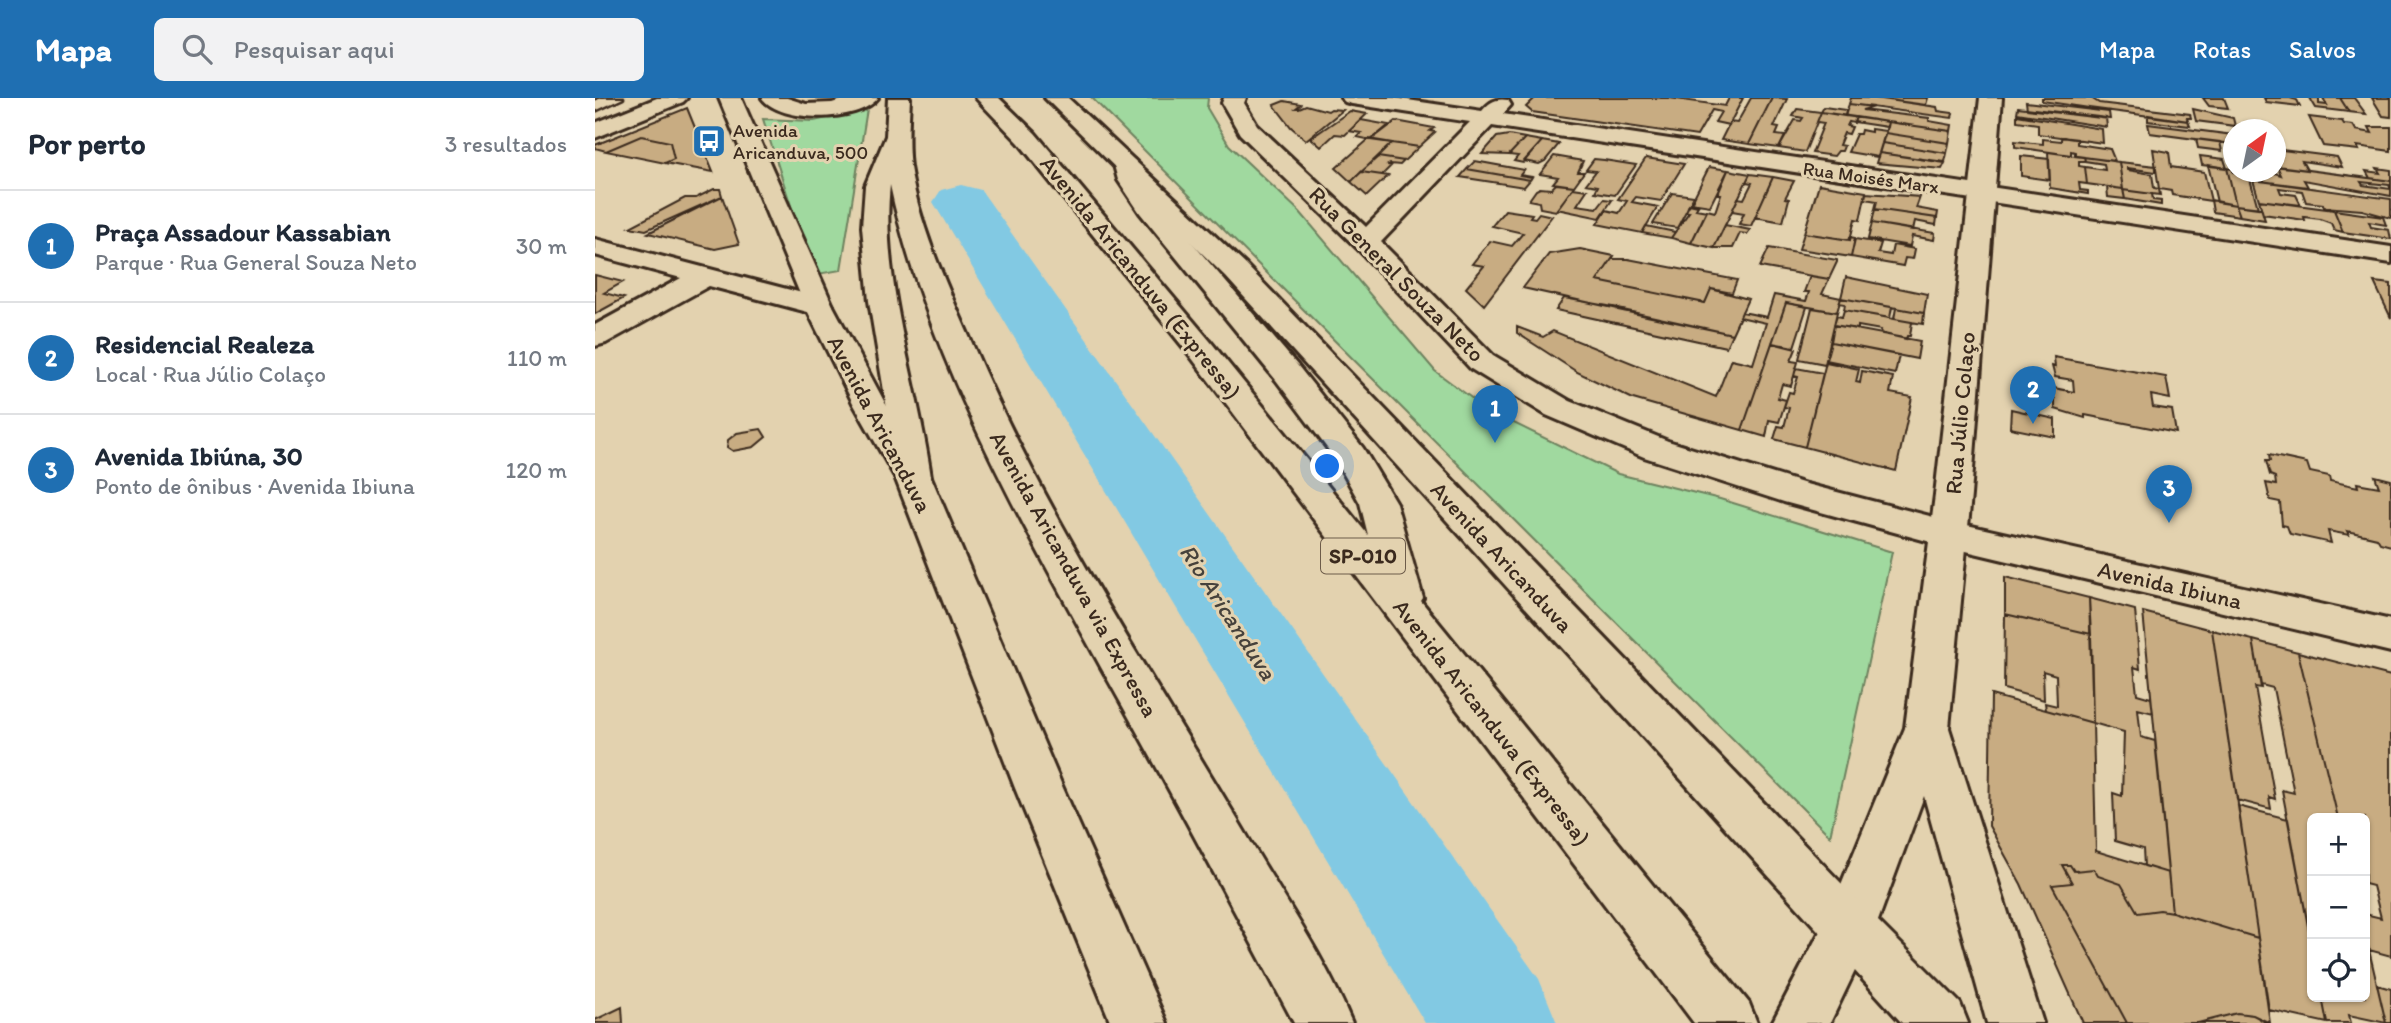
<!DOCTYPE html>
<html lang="pt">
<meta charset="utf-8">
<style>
:root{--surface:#fff;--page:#f2f2f3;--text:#1f2937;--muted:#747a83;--line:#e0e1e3;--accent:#1f6fb2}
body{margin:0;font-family:Itim,sans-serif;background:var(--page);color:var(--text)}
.controls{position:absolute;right:21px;bottom:21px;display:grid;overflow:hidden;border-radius:10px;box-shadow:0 2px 5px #0004}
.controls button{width:63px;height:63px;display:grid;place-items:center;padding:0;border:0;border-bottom:2px solid var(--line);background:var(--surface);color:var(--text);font:35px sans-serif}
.compass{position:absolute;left:1628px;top:21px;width:63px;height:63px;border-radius:50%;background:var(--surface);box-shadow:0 2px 5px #0004;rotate:33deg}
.you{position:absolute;left:733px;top:369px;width:24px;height:24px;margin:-18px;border:5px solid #fff;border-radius:50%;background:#1a73e8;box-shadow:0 0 0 10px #1a73e833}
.badge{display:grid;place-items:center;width:46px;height:46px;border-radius:50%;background:var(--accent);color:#fff;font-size:23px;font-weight:700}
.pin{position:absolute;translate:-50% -58px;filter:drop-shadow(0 2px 4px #0008)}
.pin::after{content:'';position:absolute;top:37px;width:24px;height:21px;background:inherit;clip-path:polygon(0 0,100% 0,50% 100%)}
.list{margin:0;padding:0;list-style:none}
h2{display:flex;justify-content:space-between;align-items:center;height:91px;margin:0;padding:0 28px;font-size:30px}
h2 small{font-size:23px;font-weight:400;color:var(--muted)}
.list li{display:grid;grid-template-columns:46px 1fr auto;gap:21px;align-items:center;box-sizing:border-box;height:112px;padding:0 28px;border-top:2px solid var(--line)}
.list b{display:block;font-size:26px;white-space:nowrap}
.list p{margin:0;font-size:23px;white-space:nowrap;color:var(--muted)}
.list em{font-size:23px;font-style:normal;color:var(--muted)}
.icon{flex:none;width:38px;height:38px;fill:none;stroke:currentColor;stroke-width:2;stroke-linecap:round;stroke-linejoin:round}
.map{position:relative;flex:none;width:1796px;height:925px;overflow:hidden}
header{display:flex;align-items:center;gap:42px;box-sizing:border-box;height:98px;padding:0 35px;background:var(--accent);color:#fff}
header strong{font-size:33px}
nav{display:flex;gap:38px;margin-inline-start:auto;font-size:24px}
.search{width:490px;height:63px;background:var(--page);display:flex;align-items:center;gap:18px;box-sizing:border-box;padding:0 24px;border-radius:10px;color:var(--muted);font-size:26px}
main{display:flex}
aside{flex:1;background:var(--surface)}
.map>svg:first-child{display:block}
.green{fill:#a0d99f;stroke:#6e825e;stroke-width:2}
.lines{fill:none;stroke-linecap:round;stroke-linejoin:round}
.river{fill:#82c9e3;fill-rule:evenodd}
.building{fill:#c8ac82;stroke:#3b2a1e;stroke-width:2}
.service-casing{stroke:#3b2a1e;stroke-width:5}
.minor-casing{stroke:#3b2a1e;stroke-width:6}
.tertiary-casing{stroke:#3b2a1e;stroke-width:6}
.secondary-casing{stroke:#3b2a1e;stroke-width:6}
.trunk-casing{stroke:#3b2a1e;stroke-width:6}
.service{fill:#e3d2af;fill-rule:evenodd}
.minor{fill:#e3d2af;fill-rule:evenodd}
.tertiary{fill:#e3d2af;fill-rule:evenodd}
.secondary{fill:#e3d2af;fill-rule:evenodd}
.trunk{fill:#e3d2af;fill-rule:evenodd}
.labels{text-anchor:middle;stroke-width:6;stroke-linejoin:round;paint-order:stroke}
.far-poi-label{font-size:19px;fill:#3b2a1e;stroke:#e3d2af;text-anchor:start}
.far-street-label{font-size:19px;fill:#3b2a1e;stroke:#e3d2af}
.shield{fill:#e3d2af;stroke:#6d5c4a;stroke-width:2}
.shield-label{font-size:21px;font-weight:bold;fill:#3b2a1e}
.street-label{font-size:23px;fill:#3b2a1e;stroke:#e3d2af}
.water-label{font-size:24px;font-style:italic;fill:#46423c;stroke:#e3d2af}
</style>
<header>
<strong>Mapa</strong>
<div class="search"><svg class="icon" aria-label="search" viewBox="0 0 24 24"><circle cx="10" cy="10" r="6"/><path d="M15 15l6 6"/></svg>Pesquisar aqui</div>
<nav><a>Mapa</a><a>Rotas</a><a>Salvos</a></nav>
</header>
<main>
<aside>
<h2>Por perto<small>3 resultados</small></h2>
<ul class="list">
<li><span class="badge">1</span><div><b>Praça Assadour Kassabian</b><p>Parque · Rua General Souza Neto</p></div><em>30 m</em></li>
<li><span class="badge">2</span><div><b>Residencial Realeza</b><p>Local · Rua Júlio Colaço</p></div><em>110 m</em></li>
<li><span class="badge">3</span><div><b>Avenida Ibiúna, 30</b><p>Ponto de ônibus · Avenida Ibiuna</p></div><em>120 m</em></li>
</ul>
</aside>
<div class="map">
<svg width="1796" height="925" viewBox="0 0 1796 925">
<rect width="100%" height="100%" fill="#e3d2af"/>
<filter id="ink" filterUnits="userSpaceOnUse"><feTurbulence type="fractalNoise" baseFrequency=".0143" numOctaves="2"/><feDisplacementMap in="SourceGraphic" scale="14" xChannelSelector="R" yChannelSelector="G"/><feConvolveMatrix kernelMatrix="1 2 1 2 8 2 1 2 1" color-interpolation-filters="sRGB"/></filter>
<g filter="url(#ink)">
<!-- green -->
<path class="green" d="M497,0H613L612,10L634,47L705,114L840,273L894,313L1023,376L1125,401L1297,454L1235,738Z
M272,11L246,172L223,176L198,114L168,21L219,23Z"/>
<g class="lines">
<!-- river -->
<path class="river" d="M366,87L386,92L944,881L962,925H830L338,104L346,92Z"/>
</g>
<!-- building -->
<path class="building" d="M940,0H1074L1130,8L1134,0H1148L1134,27L1120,24L1126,14L1117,12L1102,38L937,14L931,9Z
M1156,0H1177L1154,46L1126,42L1135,24L1142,25Z
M1177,0L1192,1L1179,29L1184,30L1181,37L1190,38L1184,50L1154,46Z
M1256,0H1280L1342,9L1343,13L1358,15L1357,20L1254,6Z
M1280,0H1333L1331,7Z
M1447,0H1496L1504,5L1595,16L1596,20H1592L1593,23L1494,10L1447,3Z
M1608,0H1629L1633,10L1614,8Z
M1669,0H1695L1702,2L1705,8L1671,4Z
M1715,0H1724V6L1732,7L1728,0H1745L1754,14L1721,10Z
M1745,0H1759L1771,16L1754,14Z
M1777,0H1796V19L1788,18Z
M689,3L706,6L701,10H704L711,7L733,13L736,11L748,12L711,42L696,29L679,7Z
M1431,4L1514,14L1515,21L1432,11Z
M1254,6L1279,9L1267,12L1334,20V23L1357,27L1356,33L1250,18Z
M1229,9L1251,12L1250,18L1226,14Z
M1423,9L1511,20L1512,29L1422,15Z
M92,10L118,74L70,65L79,61L75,44L46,38L11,53L0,50V47Z
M1202,11L1226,14L1210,54L1184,50L1200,22L1206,23L1208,20L1198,18Z
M1598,11L1638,20L1640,28L1601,23Z
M755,13L772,16L750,37L740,36L726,49L716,40Z
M1226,14L1261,19L1259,25L1254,24L1252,28L1257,29L1254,36L1249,35L1244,47L1249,48L1247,53H1243L1239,58L1217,55L1229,25L1222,24Z
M1422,17L1507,31L1508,45L1443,36V26L1422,23Z
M1553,17L1593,23L1595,28L1553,23Z
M1261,19L1293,24L1292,29L1259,24Z
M1714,19L1747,23L1749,26L1758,27L1761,32L1777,35L1774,29H1796V53L1762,48L1764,52L1728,48Z
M766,22L794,27L776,42L762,39L766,35L754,33Z
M801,23L839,30L835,33L840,34L824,49L776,42Z
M1293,24L1356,33L1354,45L1290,35Z
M1553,26L1638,37V46L1555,35Z
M1276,31L1291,33L1283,59L1253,54L1261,36H1265L1266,32L1276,34Z
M1290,35L1354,45L1352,55L1287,45Z
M914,37L930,40L914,57L887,56L902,39Z
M46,38L75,44L79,61L70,65L11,53Z
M1466,39L1482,41V46L1515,51L1520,63L1480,58V54L1476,53V57L1420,49V43L1448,46V41L1466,43Z
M930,40L947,43L928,65L919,63L923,58L914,57Z
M774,41L797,45L756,84L741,70Z
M1601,41L1625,44L1627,53L1603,50Z
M947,43L964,46L950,63L944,66L929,63Z
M797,45L824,49L809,63L783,59Z
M1287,45L1352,55L1350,64L1284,55Z
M1558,51L1574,54L1576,69L1609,74L1616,103L1577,97L1576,93L1564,91Z
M1680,51L1742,59L1747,69L1707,63L1712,72L1680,68Z
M1453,54L1489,59L1490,63H1484V68L1490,69L1492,86L1484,85L1485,92L1493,93V96L1455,90Z
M1284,55L1298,57L1350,65L1347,71L1281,65Z
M959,58L988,63L983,74H989L979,88L958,85L963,79L945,76Z
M1426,58L1454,61L1455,82L1426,78Z
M1605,58L1629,61L1632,70L1607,67Z
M783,59L809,63L805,67L795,66L793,67L796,68L787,77L766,74Z
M1489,59L1524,64L1528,91L1492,86L1490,69L1510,72L1509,66L1490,63Z
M1051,60L1089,66L1066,103L1041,99L1037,104L1063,109L1047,135L1002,126L1011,112L1024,115L1032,103L1023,101Z
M999,61L1009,62L1041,67L1020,97L1000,94L1003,88L991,86L1001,73L991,72Z
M880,63L929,72L925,77L937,79L935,82L872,71Z
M1524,64L1561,68V74L1532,70V72L1557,76L1559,90L1564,91L1565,97L1528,92Z
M1613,67L1632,70L1641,107L1622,104Z
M1682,68L1796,83V91L1794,87L1766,84L1768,87L1796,91V98L1709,82L1713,89L1658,82L1656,75L1671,77L1670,74H1677L1686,77Z
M1114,69L1133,72L1115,108L1096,105Z
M1632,70L1638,71V74H1653L1663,110L1641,107Z
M1782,70L1796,72V83L1775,80L1771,73L1785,75Z
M872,71L935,82L929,89L865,79Z
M1133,72L1155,76L1119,150L1096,145L1112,112L1120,114L1126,96H1123Z
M766,74L787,77L793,78L772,98L756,84Z
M1155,76L1178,79L1156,128L1144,126L1149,115L1137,113L1143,100L1149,101L1157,85L1151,84Z
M1178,79L1199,83L1190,100L1194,101L1188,124L1160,119Z
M1658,82L1796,101V120L1767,112L1729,109L1728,106L1711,104L1707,93L1684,90L1686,95L1701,97L1706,107L1664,102Z
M961,86L979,88L961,113L945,110L944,104L934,102L941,92L945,90L956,91Z
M1224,86L1271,94L1265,122L1260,121L1255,142L1209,135Z
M1512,89L1528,91L1530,101L1513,99Z
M978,90L992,92L982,107L1002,110L1009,101L1017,102L1005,120L962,111Z
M119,91H125L127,98L51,132L35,129L90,100H101Z
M1528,92L1557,96L1558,102L1566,103V107L1530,101Z
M1077,95L1099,98L1082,130L1058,126Z
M1271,95L1325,99L1321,110L1343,114L1342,120L1280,111L1282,103L1270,101Z
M127,98L144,146L120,151L53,135Z
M1616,102L1641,107L1645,118L1618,114Z
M1664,102L1739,112L1748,134L1739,132L1736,125L1725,121L1709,119L1710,122L1668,116Z
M1094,106L1103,108L1101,111L1112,113L1096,145L1076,140L1094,114H1091Z
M1641,107L1666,110L1670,122L1645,118Z
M1280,111L1342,120L1341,127L1320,123L1318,132L1277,125Z
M910,112L937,116L935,119L940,120L944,115L957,118L889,207L871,190L889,168L877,166L895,143L917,148L928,135L897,128Z
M1739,112L1788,119L1791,127L1774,124L1776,129L1794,132L1796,141L1748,134Z
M1277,125L1340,135L1339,142L1317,138L1315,148L1273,141Z
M1130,127L1155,132L1152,136L1145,135L1138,150H1119Z
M1051,128L1080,134L1076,140L1047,135Z
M1209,135L1255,142V139L1260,140L1256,159L1204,151Z
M1260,141L1286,145L1283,155L1296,157L1298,147L1320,151L1318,161L1310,160L1308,168L1256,159Z
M1174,150L1242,162V164L1234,181L1165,169Z
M985,151L1019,158L1002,183L1110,205L1116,191L1153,201L1137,236L928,190L954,156Z
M1017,161H1033L1142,182L1137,195L1116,191L1110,205L1002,183Z
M0,177L28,184L9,195L29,200L0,216Z
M1215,178L1234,181L1227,196L1246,200L1242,214L1191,205L1147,332L1038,301L982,274L922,235V229L948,239L958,233L1121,299L1136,261L1158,266L1171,225L1145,219L1147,214L1172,219L1179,197L1211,203L1214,194H1209Z
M1251,179L1332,196L1329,215L1246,200Z
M1779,184L1796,186V220Z
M969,200L1024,210L1023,212L1137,236L1131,249L961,212Z
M1246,200L1297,209L1295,220L1249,212L1250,206L1244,205Z
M1191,205L1212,209L1199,249L1177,245Z
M1217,210L1242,214L1230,266L1204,261Z
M1301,210L1329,215L1328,226L1299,221Z
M1249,212L1317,224L1315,238H1312L1311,241L1285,235L1286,232L1263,228V231L1239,227L1242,218L1247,219Z
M1239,227L1325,243L1322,261L1236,244Z
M1236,244L1304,257L1300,276L1231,262Z
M1177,245L1201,251L1196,263L1203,264L1196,288L1187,286L1183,300L1191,302L1184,324L1174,322L1171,339L1147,332Z
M1459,259L1571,279L1575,301L1556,297L1558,309L1577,312L1581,335L1490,317V320L1460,311V301L1457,300L1459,290L1479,294L1478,282L1460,279L1457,268L1460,269Z
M1231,264L1264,271L1261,284L1265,285L1267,273L1298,279L1295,295L1317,299L1301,373L1210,349Z
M1201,270L1228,275L1210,349L1179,341L1183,328L1189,329L1194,310L1189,309L1194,294L1198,295L1203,279L1199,278Z
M1416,311L1460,321V339L1415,330Z
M166,331L171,339L159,349L138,353L132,349L133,342L142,335Z
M1674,357L1712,365L1715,374L1734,378L1735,383L1763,389L1762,385L1784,389L1780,378L1796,382V448L1785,445L1782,440L1752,433L1754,437L1733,433L1736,445L1695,436L1692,428L1687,427L1685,404L1675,402L1671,385L1681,387L1680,379L1675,377L1671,363H1675Z
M1410,479L1494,500L1496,536L1410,516Z
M1494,500L1540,512L1545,571L1539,569L1542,596L1556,600L1558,615L1543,611L1546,639L1560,643L1573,775L1549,768L1548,751L1520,743L1518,695L1527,698L1529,634L1498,625Z
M1548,514L1617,532L1663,840L1577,814Z
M1410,516L1496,536L1498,625L1451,612L1450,605L1462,608L1461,577L1448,573L1449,602L1409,591Z
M1617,532L1658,542L1666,590L1660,589L1680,701L1674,699L1676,711L1642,702Z
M1658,542L1703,554L1743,720H1717V849L1687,692L1699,695L1678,590L1666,587Z
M1703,554L1796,578V858L1774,852L1770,835V816L1786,820L1778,788L1770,786V720H1743Z
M1396,597L1498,625L1501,753L1573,775L1577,814L1565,812L1543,815L1526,786L1503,778L1499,771L1479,773L1475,767H1467L1477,785L1457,787L1532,925H1556H1488L1426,786L1394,728Z
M1643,708L1693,721L1717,849V899H1727L1732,925L1674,912Z
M1467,767H1475L1479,773L1499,771L1503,778L1526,786L1543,815L1565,812L1577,814L1663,840L1675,925L1658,917L1642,915L1603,925H1532L1457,787L1477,785Z
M1770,835L1791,925L1754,917L1756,925H1732L1727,899H1770Z
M1782,887L1796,891V925H1791Z
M27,909L28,925H0V922Z
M1642,915L1658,917L1672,925H1603Z"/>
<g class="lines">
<!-- service casing -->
<g class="service-casing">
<path id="service" d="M6,0H28L0,13V3Z"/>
</g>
<!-- minor casing -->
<g class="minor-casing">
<path id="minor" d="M62,0H92L88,4L0,40V25Z
M629,0H651L649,5L662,27L771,129L875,24L757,6L750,4L746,0H799L887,13C895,4 900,0 913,2L916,7L908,16L1796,149V165L897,28L786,144L898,257L975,303L1073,343L1211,386L1354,423L1796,522V554L1354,449L1189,404L1049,359L951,317L876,271L762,150L645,36L627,5Z
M0,141L234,202L238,208L234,214L224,217L114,188L11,245L0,248V227L86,180L0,157Z"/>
</g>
<!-- tertiary casing -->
<g class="tertiary-casing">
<path id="tertiary" d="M1385,0H1407L1376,397L1354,630L1448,925H1392L1329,698L1280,831L1235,925H1177L1234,816L1310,630L1340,397Z"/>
</g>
<!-- secondary casing -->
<g class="secondary-casing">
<path id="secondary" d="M124,0H146L238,208L290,305L336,379L468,690L572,925H516L420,690L300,379L258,305L210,208Z
M450,0H473L651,167L1273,813L1365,905L1373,925H1307L631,179Z"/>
</g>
<!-- trunk casing -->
<g class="trunk-casing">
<path id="trunk" d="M167,0H192L211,6L237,5L253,0H283C265,24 186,26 167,0Z
M293,0H315C314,23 312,46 315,69C324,128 352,188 376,243C450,417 555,574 651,736C687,798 730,859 757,925H699C636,806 573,688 507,571C425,422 330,253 295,87C285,182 323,285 336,379L331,387L318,390L305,387L300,379L295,329L274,203L267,129L270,88L291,38Z
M381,0H404L440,35L615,243L773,437L765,405L741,362L681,282L545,115L523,82L519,67L523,62H539L547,82L563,105L703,268L768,350L801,405L828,500L826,503L1154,905L1162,925H1099L593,255L424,45Z"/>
</g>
<!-- service -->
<use href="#service" class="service"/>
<!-- minor -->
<use href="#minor" class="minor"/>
<!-- tertiary -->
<use href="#tertiary" class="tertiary"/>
<!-- secondary -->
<use href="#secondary" class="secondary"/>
<!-- trunk -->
<use href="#trunk" class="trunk"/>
</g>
</g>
<!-- icons -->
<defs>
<g id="bus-square" transform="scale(1.75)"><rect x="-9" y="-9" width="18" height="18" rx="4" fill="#1f6fb2" stroke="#e3d2af"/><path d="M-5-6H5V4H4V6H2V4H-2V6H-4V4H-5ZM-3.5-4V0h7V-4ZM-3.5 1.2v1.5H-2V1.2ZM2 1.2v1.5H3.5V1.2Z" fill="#fff"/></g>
</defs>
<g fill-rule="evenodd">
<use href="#bus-square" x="114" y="43"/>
</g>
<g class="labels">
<!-- far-poi labels -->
<g class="far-poi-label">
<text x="138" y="39">Avenida<tspan x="138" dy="22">Aricanduva, 500</tspan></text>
</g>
<!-- far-street labels -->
<g class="far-street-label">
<text transform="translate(1276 79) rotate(8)" y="7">Rua Moisés Marx</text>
</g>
<!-- shield labels -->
<rect class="shield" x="726" y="440.5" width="84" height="35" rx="5"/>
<g class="shield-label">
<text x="768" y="465">SP-010</text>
</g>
<!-- street labels -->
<g class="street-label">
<text transform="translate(802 176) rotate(45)" y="8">Rua General Souza Neto</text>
<text transform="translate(546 179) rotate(51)" y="8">Avenida Aricanduva (Expressa)</text>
<text transform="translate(1365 315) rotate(-85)" y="8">Rua Júlio Colaço</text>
<text transform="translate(285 326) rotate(62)" y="8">Avenida Aricanduva</text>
<text transform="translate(907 459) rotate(47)" y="8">Avenida Aricanduva</text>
<text transform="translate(479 476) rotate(61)" y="8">Avenida Aricanduva via Expressa</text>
<text transform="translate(1575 487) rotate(13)" y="8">Avenida Ibiuna</text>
<text transform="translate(897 624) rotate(52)" y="8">Avenida Aricanduva (Expressa)</text>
</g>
<!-- water labels -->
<g class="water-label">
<text transform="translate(633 514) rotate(57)" y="8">Rio Aricanduva</text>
</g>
</g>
</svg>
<div class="controls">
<button>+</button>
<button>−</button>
<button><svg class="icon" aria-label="locate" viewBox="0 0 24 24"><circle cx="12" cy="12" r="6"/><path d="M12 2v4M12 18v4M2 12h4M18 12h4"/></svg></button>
</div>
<svg class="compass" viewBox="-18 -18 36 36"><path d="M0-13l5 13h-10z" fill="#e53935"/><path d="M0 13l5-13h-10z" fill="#747a83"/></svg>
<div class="you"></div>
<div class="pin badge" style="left:900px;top:345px">1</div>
<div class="pin badge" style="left:1438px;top:326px">2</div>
<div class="pin badge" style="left:1574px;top:425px">3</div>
</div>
</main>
